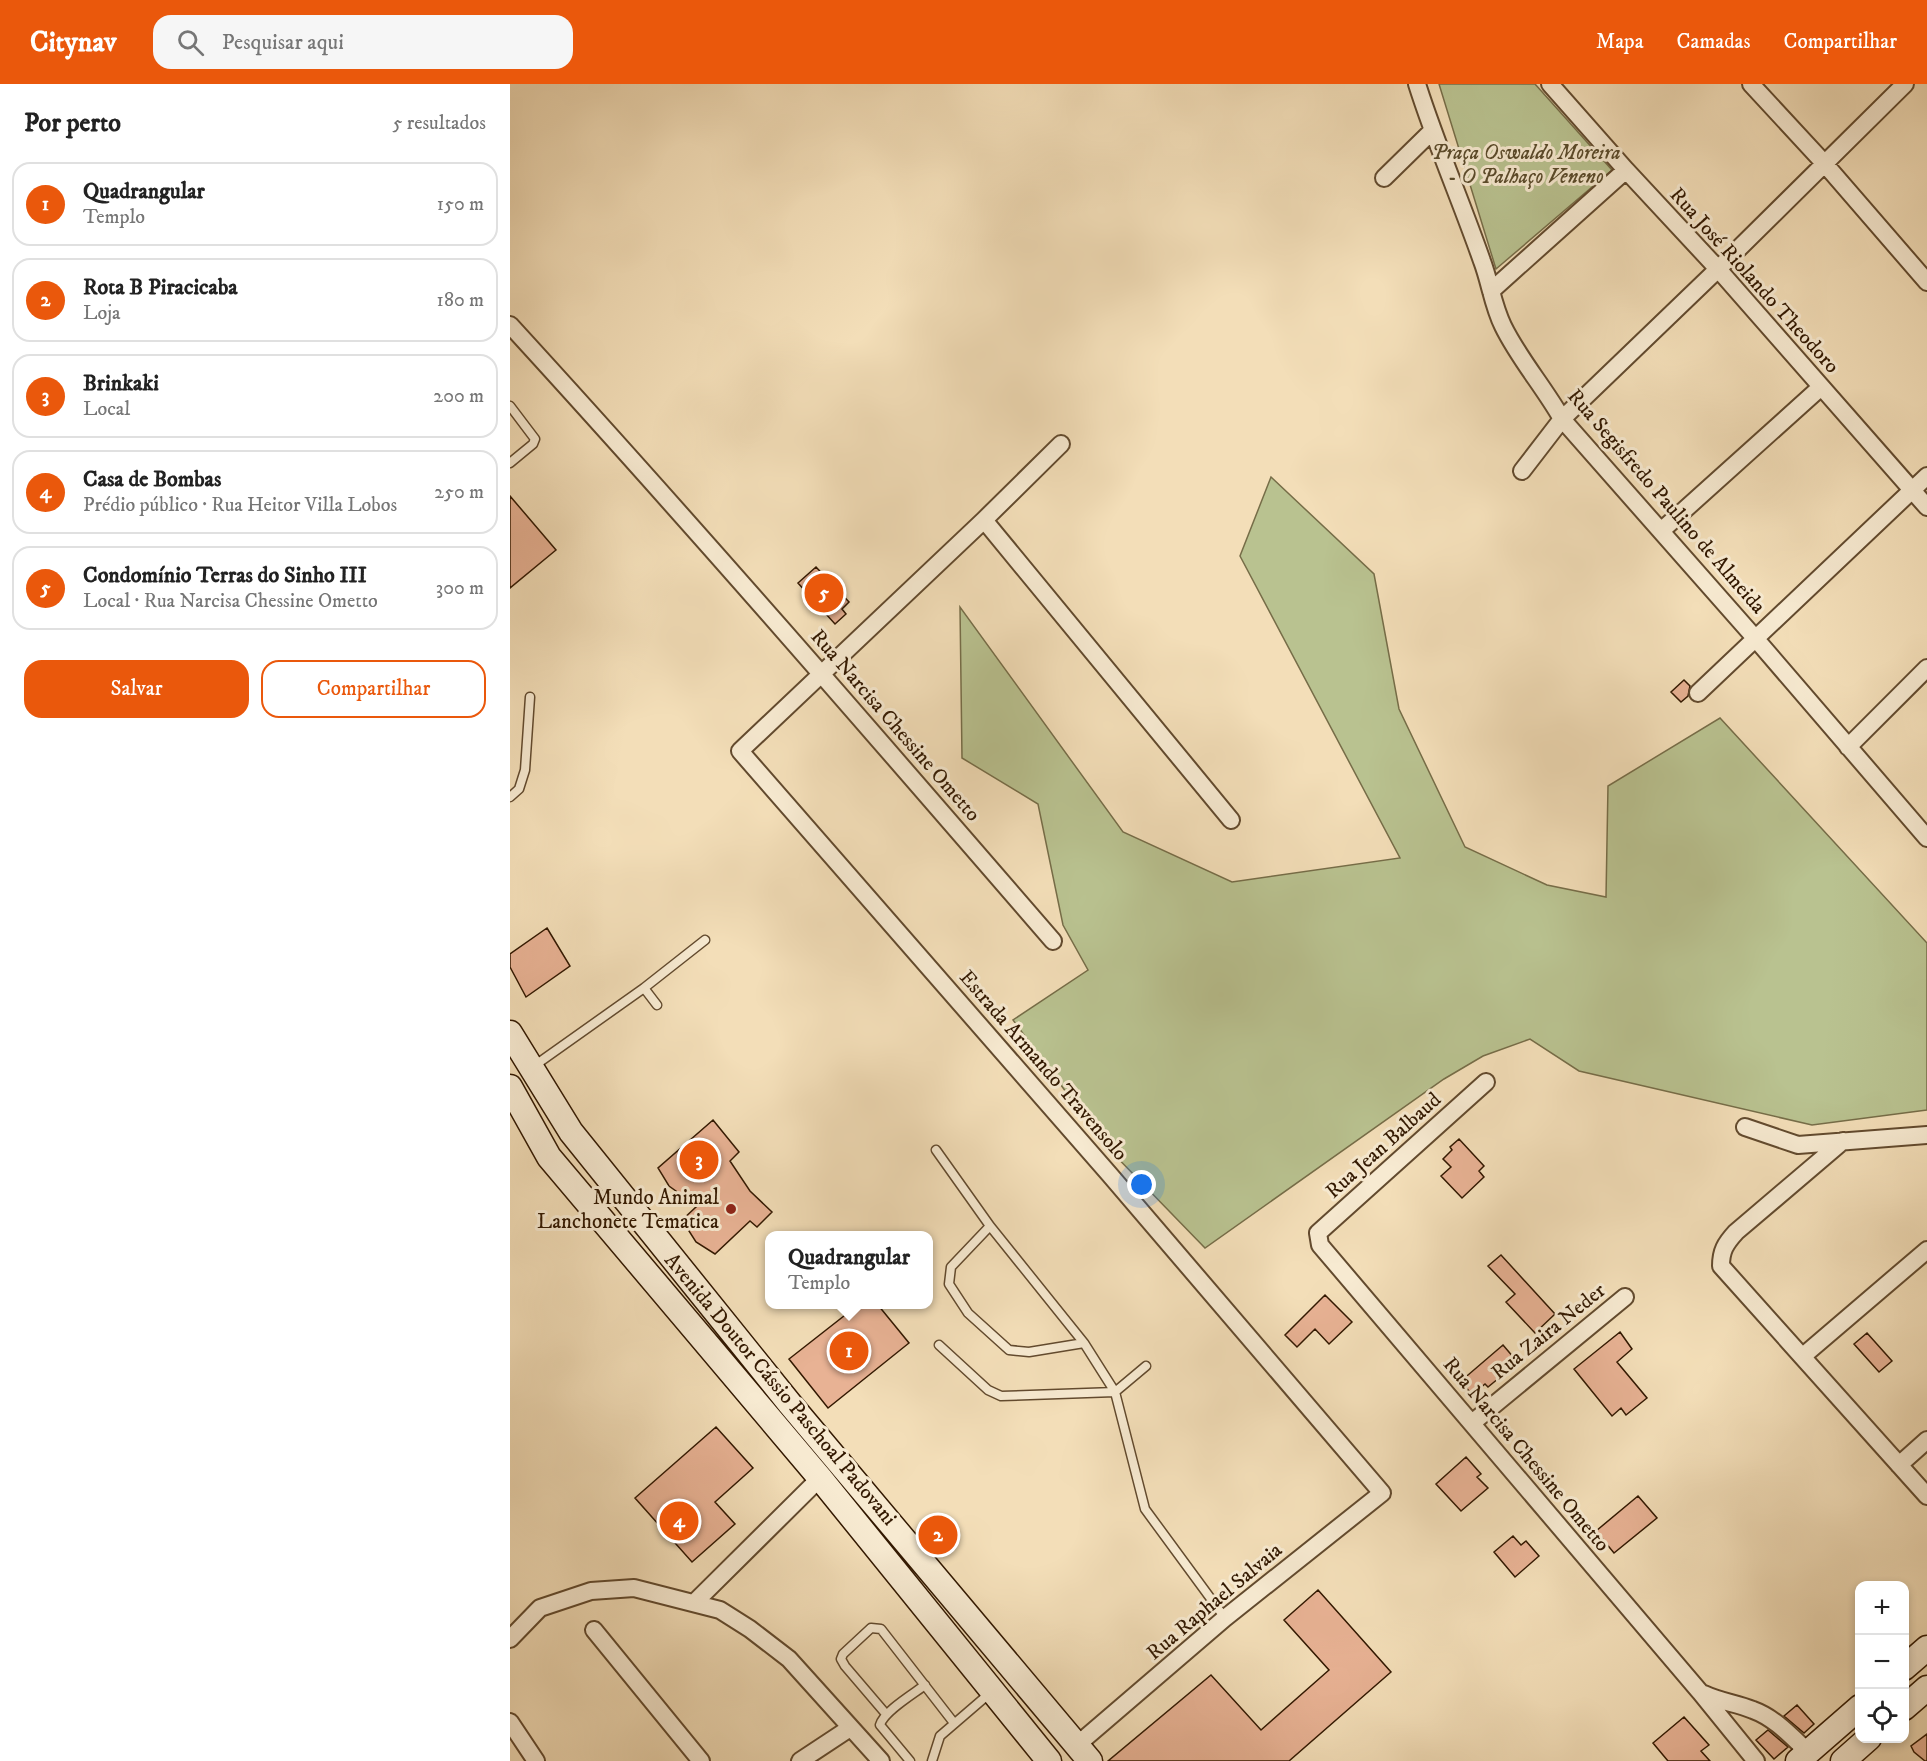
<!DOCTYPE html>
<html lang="pt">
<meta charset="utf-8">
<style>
:root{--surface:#fff;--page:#f6f6f6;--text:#222;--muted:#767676;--line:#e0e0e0;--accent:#ea580c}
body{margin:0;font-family:"IM FELL DW Pica",serif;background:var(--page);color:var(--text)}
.controls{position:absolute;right:18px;bottom:18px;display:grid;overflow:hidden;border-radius:12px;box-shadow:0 3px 9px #0003}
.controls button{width:54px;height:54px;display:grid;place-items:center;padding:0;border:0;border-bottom:2px solid var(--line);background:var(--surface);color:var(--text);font:30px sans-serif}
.you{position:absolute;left:632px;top:1101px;width:21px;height:21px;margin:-15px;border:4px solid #fff;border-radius:50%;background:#1a73e8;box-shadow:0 0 0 9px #1a73e833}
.badge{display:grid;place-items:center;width:39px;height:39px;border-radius:50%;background:var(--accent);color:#fff;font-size:20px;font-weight:700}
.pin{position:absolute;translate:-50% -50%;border:3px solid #fff;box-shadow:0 2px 6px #0006}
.popup{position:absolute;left:255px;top:1147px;width:168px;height:78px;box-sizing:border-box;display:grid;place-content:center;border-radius:12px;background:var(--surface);filter:drop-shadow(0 2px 4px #0005);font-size:20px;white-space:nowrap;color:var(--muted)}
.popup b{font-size:22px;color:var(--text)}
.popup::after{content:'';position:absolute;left:50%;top:100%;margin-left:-12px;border:12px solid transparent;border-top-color:var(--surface)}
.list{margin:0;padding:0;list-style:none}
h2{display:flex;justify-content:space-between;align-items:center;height:78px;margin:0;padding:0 24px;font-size:26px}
h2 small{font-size:20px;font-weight:400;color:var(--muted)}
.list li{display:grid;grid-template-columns:39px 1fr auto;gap:18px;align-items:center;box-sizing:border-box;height:84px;margin:0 12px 12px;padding:0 12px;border:2px solid var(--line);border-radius:18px}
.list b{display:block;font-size:22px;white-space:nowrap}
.list p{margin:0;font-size:20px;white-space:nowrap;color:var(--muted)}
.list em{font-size:20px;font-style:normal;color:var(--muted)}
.actions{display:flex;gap:12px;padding:18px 24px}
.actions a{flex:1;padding:14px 0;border:2px solid var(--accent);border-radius:18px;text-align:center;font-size:21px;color:var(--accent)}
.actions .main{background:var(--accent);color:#fff}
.icon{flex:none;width:33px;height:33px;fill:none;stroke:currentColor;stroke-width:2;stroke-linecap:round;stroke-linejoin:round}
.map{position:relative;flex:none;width:1417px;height:1677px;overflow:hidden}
header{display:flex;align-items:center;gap:36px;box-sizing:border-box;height:84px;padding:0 30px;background:var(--accent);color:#fff}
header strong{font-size:28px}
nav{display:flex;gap:33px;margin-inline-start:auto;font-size:21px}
.search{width:420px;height:54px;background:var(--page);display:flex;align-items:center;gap:15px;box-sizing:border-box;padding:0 21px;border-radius:18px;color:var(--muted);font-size:22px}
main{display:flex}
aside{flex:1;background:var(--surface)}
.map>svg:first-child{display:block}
.green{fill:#b9c290;stroke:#766d48;stroke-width:1.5}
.building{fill:#e8b294;stroke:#321800;stroke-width:1.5}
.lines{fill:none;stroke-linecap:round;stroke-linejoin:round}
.service-casing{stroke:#624a2e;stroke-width:11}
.minor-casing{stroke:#624a2e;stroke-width:20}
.secondary-casing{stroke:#321800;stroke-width:27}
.service{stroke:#f7ead1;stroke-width:8}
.minor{stroke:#f7ead1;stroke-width:16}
.secondary{stroke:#f7ead1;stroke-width:24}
.poi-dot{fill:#8f2418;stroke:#f7ead1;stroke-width:2}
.labels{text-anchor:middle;stroke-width:6;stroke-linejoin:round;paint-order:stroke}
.park-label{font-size:21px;font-style:italic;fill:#5a4b2b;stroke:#f7ead1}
.street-label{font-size:21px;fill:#321800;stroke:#f7ead1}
.poi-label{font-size:21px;fill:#321800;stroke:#f7ead1;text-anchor:end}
</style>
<header>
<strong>Citynav</strong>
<div class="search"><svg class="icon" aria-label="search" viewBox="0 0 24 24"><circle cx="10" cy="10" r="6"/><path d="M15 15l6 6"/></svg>Pesquisar aqui</div>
<nav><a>Mapa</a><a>Camadas</a><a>Compartilhar</a></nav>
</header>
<main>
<aside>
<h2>Por perto<small>5 resultados</small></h2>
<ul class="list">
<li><span class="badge">1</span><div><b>Quadrangular</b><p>Templo</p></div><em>150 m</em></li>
<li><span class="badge">2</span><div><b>Rota B Piracicaba</b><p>Loja</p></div><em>180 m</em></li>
<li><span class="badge">3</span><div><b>Brinkaki</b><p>Local</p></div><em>200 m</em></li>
<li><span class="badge">4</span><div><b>Casa de Bombas</b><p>Prédio público · Rua Heitor Villa Lobos</p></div><em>250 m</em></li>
<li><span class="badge">5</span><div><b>Condomínio Terras do Sinho III</b><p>Local · Rua Narcisa Chessine Ometto</p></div><em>300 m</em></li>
</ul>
<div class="actions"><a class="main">Salvar</a><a>Compartilhar</a></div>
</aside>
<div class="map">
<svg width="1417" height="1677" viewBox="0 0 1417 1677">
<rect width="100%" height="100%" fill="#f3deb8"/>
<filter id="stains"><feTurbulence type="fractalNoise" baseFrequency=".00333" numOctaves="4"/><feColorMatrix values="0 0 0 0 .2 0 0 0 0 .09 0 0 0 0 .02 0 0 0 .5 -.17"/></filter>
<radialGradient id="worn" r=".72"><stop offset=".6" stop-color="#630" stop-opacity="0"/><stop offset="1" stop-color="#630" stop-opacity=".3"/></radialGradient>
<!-- green -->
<path class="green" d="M929,0H1025L1102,86L986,185Z
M761,393L864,490L889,625L955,763L1037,801L1096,813L1098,702L1210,634L1417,859V1026L1302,1041L1069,987L1020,955L973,972L934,995L695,1164L595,1061L503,936L578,886L553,841L528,720L452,674L450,523L613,748L722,798L890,774L730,472Z"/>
<!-- building -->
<path class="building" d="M0,412L46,466L0,504Z
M306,483L339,518L332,525L336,530L325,540L288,499Z
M1174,596L1180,602L1178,612L1171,618L1161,608Z
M37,844L60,882L16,913L0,883V870Z
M203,1036L229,1068L220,1077L240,1107L262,1128L247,1143L240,1137L205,1170L186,1158L172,1136L187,1122L159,1102L148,1084Z
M949,1055L974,1082L969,1087L974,1093L952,1114L931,1092L941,1083L933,1075L942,1066L940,1063Z
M991,1171L1045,1230L1025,1249L996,1218L1005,1210L978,1182Z
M815,1211L842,1238L819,1260L805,1245L787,1263L775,1251Z
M348,1221H368L399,1259L318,1324L279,1275Z
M1110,1248L1122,1265L1107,1278L1137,1314L1116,1331L1111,1324L1102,1332L1064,1285Z
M1357,1249L1382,1277L1369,1288L1344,1260Z
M993,1261L1004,1274L985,1289L989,1294L978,1303L975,1300L962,1311L951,1297Z
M206,1343L243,1384L205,1418L225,1440L182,1478L125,1414Z
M956,1373L971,1390L967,1393L978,1404L951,1427L926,1400Z
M1128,1412L1147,1434L1104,1469L1086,1447Z
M1003,1452L1011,1461L1016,1457L1029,1472L1005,1493L984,1468Z
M808,1506L881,1588L779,1677H598L701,1591L751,1646L819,1586L774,1536Z
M1287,1621L1304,1640L1294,1649L1274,1632Z
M1174,1633L1199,1661L1191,1667L1200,1677H1158L1143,1659Z
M1258,1646L1278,1663L1264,1675L1246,1656Z
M1417,1650V1677H1415L1404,1668L1401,1662Z"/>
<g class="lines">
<!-- service casing -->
<g class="service-casing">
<path id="service" d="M0,322L25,355L23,360L0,379
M0,713L9,705L15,686L20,613
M134,904L147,921
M24,982L134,904L195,856
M426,1066L480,1142L574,1259
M480,1142L441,1183L439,1200L458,1229L499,1266L519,1268L574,1259L605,1308L635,1425L715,1534
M429,1261L478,1306L491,1312L605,1308L636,1282
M376,1630L335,1582L331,1575L333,1570L361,1544L371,1545L444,1639
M400,1677L370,1641C373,1628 403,1610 415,1601
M422,1677L430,1652L480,1609"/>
</g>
<!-- minor casing -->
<g class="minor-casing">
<path id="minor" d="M907,0C926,60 951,117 972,177C980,198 983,222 993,242C1009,275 1034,303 1052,335L1245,554L1417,754
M1040,0L1116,86L1208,185L1417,423
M1241,0L1314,79L1417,198
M874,94L922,47
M981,207L1116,86
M0,241C185,443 364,650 543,857
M551,360L474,436L230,667L600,1091L872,1409L715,1534L567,1661
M1012,387L1052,335L1208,185L1395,0
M474,436L721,736
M1151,447L1311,303
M1188,609L1417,392
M1338,663L1417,584
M976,998L808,1149L810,1161L1190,1608L1246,1677
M1235,1043L1288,1061L1417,1051
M1333,1057L1226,1148C1215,1160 1211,1167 1211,1182L1417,1412
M1293,1272L1417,1166
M962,1339L1115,1213
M1389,1381L1417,1356
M184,1519L310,1394
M84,1546L191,1677
M0,1555L30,1524L81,1507L124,1504L210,1526L240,1545L279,1575L371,1677
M1194,1610C1211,1618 1226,1619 1243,1626C1265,1634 1281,1652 1298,1668
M0,1638L26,1677
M290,1677L340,1644"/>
</g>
<!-- secondary casing -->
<g class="secondary-casing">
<path id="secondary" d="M0,949L61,1048L280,1320L580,1677
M0,1003L39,1073L310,1394L539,1677
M1394,1584L1417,1564
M1394,1624L1417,1604
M1288,1677L1350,1623
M1333,1677L1359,1654"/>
</g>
<!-- service -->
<use href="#service" class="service"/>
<!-- minor -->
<use href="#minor" class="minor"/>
<!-- secondary -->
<use href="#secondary" class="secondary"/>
</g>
<!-- markers -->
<circle class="poi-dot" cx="221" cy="1125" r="6"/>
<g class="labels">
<!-- park labels -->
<g class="park-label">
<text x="1016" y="75">Praça Oswaldo Moreira<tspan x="1016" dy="24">- O Palhaço Veneno</tspan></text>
</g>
<!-- street labels -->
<g class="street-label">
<text transform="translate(1245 196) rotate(48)" y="7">Rua José Riolando Theodoro</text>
<text transform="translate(1157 417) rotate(49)" y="7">Rua Segisfredo Paulino de Almeida</text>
<text transform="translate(386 641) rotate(49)" y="7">Rua Narcisa Chessine Ometto</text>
<text transform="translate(534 981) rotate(49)" y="7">Estrada Armando Travensolo</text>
<text transform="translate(873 1061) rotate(-42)" y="7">Rua Jean Balbaud</text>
<text transform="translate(1038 1247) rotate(-39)" y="7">Rua Zaira Neder</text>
<text transform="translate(271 1305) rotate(50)" y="7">Avenida Doutor Cássio Paschoal Padovani</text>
<text transform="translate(1017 1370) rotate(50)" y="7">Rua Narcisa Chessine Ometto</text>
<text transform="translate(704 1517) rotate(-40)" y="7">Rua Raphael Salvaia</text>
</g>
<!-- poi labels -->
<g class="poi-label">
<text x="209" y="1120">Mundo Animal<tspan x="209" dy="24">Lanchonete Tematica</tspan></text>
</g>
</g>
<rect width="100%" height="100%" filter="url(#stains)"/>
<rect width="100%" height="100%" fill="url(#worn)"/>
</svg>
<div class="controls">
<button>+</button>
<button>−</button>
<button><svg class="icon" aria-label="locate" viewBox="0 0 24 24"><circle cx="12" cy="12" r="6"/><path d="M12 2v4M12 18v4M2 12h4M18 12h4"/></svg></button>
</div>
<div class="you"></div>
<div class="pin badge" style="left:339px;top:1267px">1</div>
<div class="popup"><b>Quadrangular</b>Templo</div>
<div class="pin badge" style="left:428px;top:1451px">2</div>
<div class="pin badge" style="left:189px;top:1076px">3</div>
<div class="pin badge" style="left:169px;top:1437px">4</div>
<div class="pin badge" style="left:314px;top:509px">5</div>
</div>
</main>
